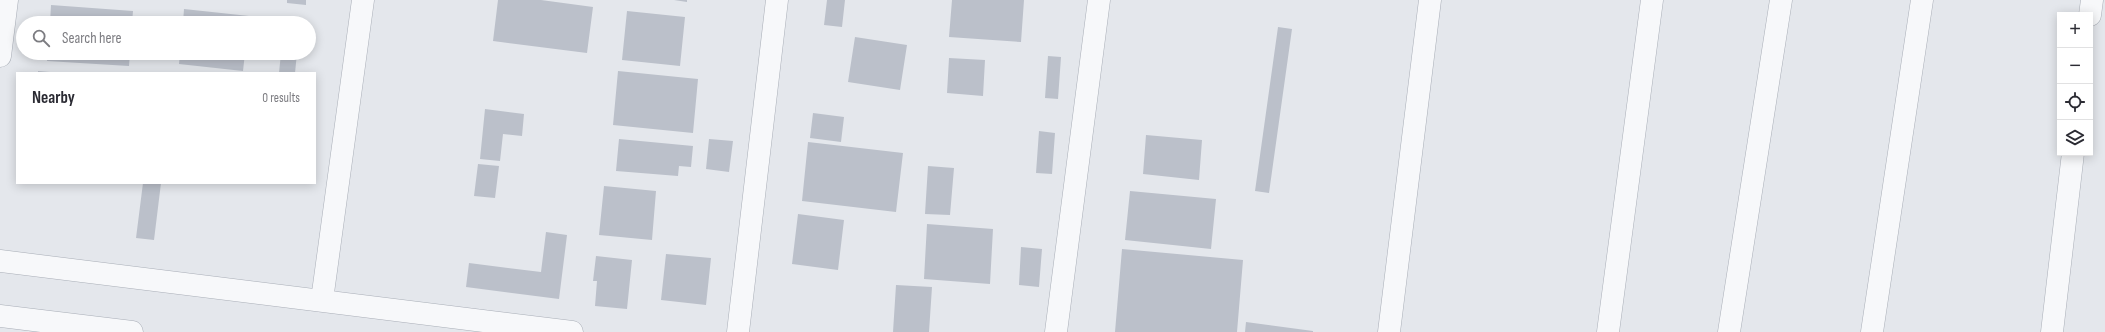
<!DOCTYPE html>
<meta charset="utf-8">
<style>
:root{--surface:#fff;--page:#f7f7f7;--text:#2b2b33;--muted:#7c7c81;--line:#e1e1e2}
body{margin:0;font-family:"Sofia Sans Condensed",sans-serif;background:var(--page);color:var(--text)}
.controls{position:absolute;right:12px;top:12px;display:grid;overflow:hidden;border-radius:0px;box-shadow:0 2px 10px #0003}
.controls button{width:36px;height:36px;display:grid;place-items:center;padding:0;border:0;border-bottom:1px solid var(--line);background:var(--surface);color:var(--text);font:20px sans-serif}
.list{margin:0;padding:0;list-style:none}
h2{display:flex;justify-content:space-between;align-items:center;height:52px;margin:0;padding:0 16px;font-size:17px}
h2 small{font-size:13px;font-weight:400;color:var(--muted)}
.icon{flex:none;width:22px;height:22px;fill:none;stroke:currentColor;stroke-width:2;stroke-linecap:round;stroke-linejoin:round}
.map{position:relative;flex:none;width:2105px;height:332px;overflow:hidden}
.search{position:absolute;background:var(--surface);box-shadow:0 2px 10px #0003;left:16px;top:16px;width:300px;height:44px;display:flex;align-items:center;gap:10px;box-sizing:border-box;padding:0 14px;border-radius:22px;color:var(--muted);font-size:15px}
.panel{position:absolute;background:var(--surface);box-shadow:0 2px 10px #0003;left:16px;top:72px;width:300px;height:112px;border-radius:0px}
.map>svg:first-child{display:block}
.building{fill:#bbc0ca}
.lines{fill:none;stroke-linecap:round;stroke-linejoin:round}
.minor-casing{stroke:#a9aeb7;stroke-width:23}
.minor{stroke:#f7f8fa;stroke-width:22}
</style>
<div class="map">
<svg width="2105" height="332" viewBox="0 0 2105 332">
<rect width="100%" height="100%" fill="#e4e7ec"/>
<!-- building -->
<path class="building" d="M287,0H306V5L287,3Z
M498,0H541L593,7L587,53L493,41Z
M674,0H687V2Z
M827,0H845L842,27L824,25Z
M952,0H1024L1021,42L949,37Z
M51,5L133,11L132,23H50Z
M184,9L249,16L248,23H183Z
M627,11L685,17L680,66L622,60Z
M1278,27L1292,29L1269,193L1255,191Z
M855,37L907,45L900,90L848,82Z
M48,53H130L129,66L47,61Z
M180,53H245L243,71L179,64Z
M281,53H297L295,73H279Z
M1048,56L1061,57L1058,99L1045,98Z
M949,58L985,60L983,96L947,93Z
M38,71L50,72V73H38Z
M618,71L698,79L693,133L613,125Z
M485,109L524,114L522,136L503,134L500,161L480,159Z
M813,113L844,117L841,142L810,138Z
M1039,131L1055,133L1052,174L1036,173Z
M1146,135L1202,140L1199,180L1143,174Z
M619,139L693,146L691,167L679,166L678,176L616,171Z
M709,139L733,141L729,172L706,169Z
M808,142L903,153L896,212L802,201Z
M478,164L499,166L495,198L474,196Z
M928,166L954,168L950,215L925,214Z
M143,183H161L154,240L136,238Z
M604,186L656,191L652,240L599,235Z
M1130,191L1216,199L1211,249L1125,240Z
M798,214L844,220L838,270L792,264Z
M927,224L993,229L990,284L924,279Z
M546,232L567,235L559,299L466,287L469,263L541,272Z
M1021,247L1042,249L1039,287L1019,285Z
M1122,249L1243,260L1237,332H1115Z
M666,254L711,258L706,305L661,300Z
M596,256L632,260L627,309L595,306L597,281H593Z
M896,285L932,287L929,332H893Z
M1246,322L1313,331V332H1245Z"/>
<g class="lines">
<!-- minor casing -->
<g class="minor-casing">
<path id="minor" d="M2090,15L2092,0
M0,56L7,0
M0,261L572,332
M322,300L363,0
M0,316L132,332
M738,332L777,0
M1056,332L1099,0
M1389,332L1430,0
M1608,332L1652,0
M1729,332L1781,0
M1872,332L1922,0
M2052,332L2073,153"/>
</g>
<!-- minor -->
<use href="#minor" class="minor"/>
</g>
</svg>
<div class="controls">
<button>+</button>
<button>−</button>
<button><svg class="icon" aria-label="locate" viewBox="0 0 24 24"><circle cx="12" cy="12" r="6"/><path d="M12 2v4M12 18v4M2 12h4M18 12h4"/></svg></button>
<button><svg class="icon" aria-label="layers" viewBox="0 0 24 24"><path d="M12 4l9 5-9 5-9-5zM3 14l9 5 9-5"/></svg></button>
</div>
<div class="search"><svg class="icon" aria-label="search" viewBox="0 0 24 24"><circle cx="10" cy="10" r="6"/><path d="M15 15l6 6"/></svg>Search here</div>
<section class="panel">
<h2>Nearby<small>0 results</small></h2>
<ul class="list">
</ul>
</section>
</div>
